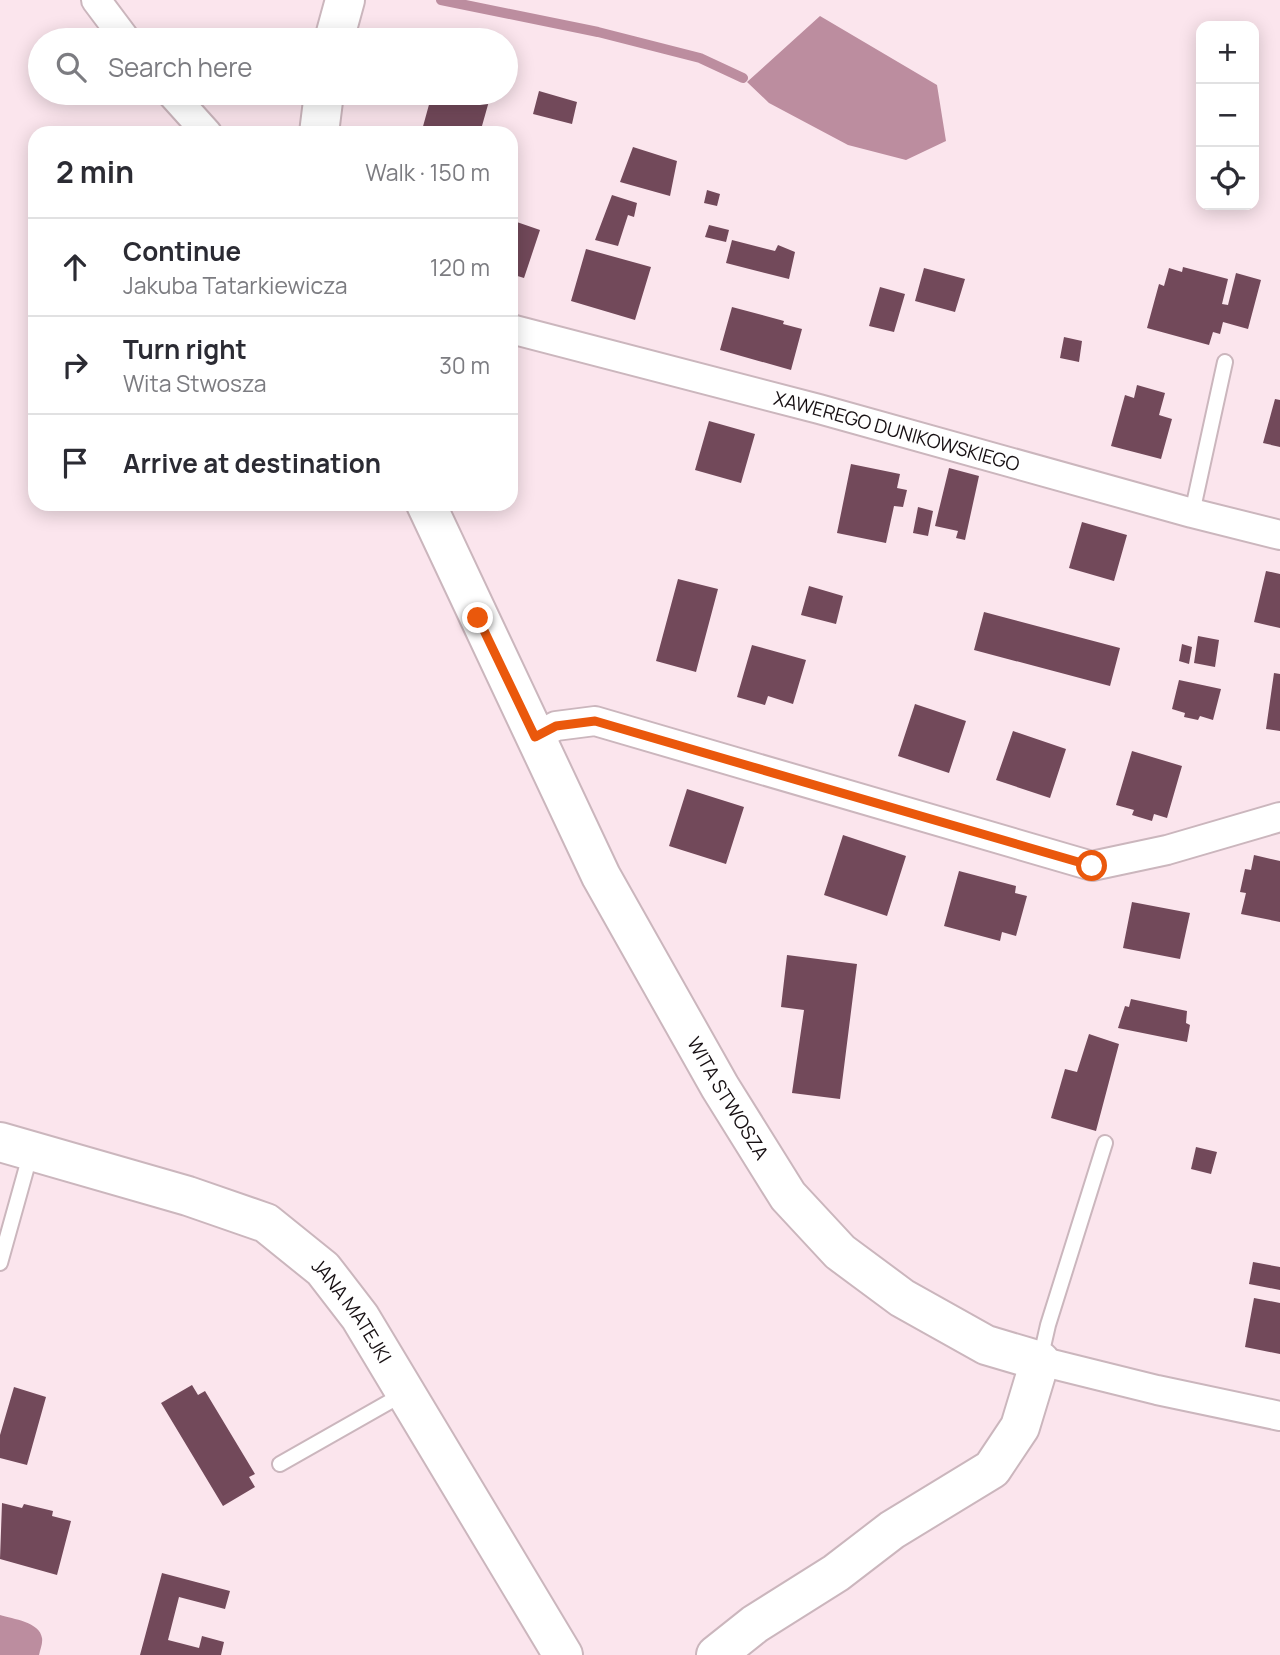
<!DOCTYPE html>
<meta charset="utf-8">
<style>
:root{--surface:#fff;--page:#f2f2f3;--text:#2b2b33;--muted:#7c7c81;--line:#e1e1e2}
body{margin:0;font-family:Manrope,sans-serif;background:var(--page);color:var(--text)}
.controls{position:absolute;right:21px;top:21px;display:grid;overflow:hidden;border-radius:14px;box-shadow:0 4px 18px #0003}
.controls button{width:63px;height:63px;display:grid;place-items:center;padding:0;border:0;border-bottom:2px solid var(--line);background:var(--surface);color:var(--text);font:35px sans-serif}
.stop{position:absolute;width:21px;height:21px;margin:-16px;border:5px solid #ea580c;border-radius:50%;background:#fff}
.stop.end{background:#ea580c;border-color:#fff;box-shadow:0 2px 7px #0008}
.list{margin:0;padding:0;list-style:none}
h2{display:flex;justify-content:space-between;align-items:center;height:91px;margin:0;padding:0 28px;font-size:30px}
h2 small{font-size:23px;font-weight:400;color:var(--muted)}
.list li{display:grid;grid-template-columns:46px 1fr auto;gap:21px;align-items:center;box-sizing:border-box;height:98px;padding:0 28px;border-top:2px solid var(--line)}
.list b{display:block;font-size:26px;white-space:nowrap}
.list p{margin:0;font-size:23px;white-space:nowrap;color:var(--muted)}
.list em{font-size:23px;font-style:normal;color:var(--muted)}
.icon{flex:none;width:38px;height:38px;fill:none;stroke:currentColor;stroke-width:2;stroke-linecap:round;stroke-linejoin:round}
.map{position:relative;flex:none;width:1280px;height:1655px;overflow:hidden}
.search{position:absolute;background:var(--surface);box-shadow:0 4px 18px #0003;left:28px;top:28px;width:490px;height:77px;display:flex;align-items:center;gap:18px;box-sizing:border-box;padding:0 24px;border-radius:38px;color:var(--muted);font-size:26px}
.panel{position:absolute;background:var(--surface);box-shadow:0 4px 18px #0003;left:28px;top:126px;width:490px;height:385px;border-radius:21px}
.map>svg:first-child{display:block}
.water{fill:#bc8d9f}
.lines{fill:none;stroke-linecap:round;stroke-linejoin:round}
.stream{stroke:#bc8d9f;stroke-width:10}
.building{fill:#72495a}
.lane-casing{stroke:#cbb6bd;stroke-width:18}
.street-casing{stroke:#cbb6bd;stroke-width:32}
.secondary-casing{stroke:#cbb6bd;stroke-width:42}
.lane{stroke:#fff;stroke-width:14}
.street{stroke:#fff;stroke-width:28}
.secondary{stroke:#fff;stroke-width:38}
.route{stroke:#ea580c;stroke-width:9}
.labels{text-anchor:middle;stroke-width:7;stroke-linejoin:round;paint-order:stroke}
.street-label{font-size:19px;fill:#171013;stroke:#fff}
</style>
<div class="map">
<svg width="1280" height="1655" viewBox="0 0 1280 1655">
<rect width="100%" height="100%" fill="#fbe5ed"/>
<!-- water -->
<path class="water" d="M820,16L937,85L946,141L906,160L848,145L769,103L747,82Z
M0,1615C13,1619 40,1622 42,1638C43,1643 40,1650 39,1655H0Z"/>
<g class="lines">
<!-- stream -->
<path class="stream" d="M441,0L598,32L700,58L743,78"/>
</g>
<!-- building -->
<path class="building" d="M539,91L577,102L572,124L533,114Z
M445,93L491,94L480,133H432L422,130L430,101L442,104Z
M633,147L677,161L670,196L620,182Z
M707,190L720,194L717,206L704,203Z
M612,195L637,203L634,217L628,215L618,246L595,240Z
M511,220L540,230L524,278L511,274Z
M709,225L729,230L726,242L705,237Z
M732,240L775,251L778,245L795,252L789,279L726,263Z
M586,249L651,267L635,320L571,301Z
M1183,267L1228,279L1222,304L1228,305L1236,273L1261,280L1248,329L1223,322L1220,334L1213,332L1209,345L1147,328L1159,284L1164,286L1169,268L1182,272Z
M924,268L965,279L955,312L915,301Z
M880,287L905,294L894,332L869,326Z
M732,307L784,321L783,324L802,329L791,370L720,350Z
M1064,337L1082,341L1079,362L1060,358Z
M1137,385L1165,393L1159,415L1172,419L1161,459L1111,446L1125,395L1134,398Z
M1275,399L1280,400V447L1263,443Z
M709,421L755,434L741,483L695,470Z
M851,464L900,474L897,488L907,490L903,507L894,506L886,543L837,533Z
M949,468L979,476L965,540L956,538L958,531L935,526Z
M918,507L933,511L928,536L913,533Z
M1082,522L1127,535L1114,581L1069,568Z
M1266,571L1280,574V628L1254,622Z
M678,579L718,589L696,672L656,661Z
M809,586L843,596L836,624L801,615Z
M984,612L1120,648L1110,686L974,650Z
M1198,636L1219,640L1215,667L1194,663Z
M1182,644L1192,647L1189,664L1179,661Z
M752,645L806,660L793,704L768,696L765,705L737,697Z
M1274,673L1280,674V731L1266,729Z
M1179,680L1221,689L1213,720L1200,716L1198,720L1184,717L1185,713L1172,709Z
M915,704L966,721L949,773L898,756Z
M1013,731L1066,749L1050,798L996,780Z
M1132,751L1182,766L1167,818L1154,814L1152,821L1132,815L1134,810L1116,805Z
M687,789L744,807L726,864L669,846Z
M843,835L906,856L887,916L824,895Z
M1254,855L1280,861V922L1241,914L1246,893L1240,892L1245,869L1251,870Z
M959,871L1016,886L1015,893L1027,896L1016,936L1002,932L1000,941L944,926Z
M1132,902L1190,913L1180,959L1123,948Z
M787,955L857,964L840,1099L792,1093L804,1010L781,1007Z
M1131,999L1187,1011L1186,1023L1190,1025L1187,1042L1118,1028L1125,1006L1129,1007Z
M1089,1034L1119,1044L1096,1131L1051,1118L1065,1069L1077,1072Z
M1196,1147L1217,1152L1211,1174L1191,1169Z
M1253,1262L1280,1267V1290L1249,1284Z
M1254,1298L1280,1303V1354L1245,1347Z
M192,1385L198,1395L205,1391L255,1474L249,1477L255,1487L223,1506L161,1403Z
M14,1387L46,1397L27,1465L0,1458V1435Z
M2,1503L22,1508L24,1504L53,1511L52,1516L71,1521L57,1575L0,1559Z
M162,1573L230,1591L225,1609L179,1597L168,1640L199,1648L202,1636L224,1642L221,1655H140Z"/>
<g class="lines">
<!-- lane casing -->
<g class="lane-casing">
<path id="lane" d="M1192,513L1225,362
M0,1263L31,1152
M1040,1360L1048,1325L1105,1143
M280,1464L405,1393"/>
</g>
<!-- street casing -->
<g class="street-casing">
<g id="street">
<path d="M96,0L126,40"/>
<path d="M171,93L207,133"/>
<path id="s1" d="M511,329L819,409L1192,513L1280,535"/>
<path d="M535,737L556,726L595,721L1092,866L1167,850L1280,817"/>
<path d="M1040,1361L1157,1390L1280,1416"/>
</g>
</g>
<!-- secondary casing -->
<g class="secondary-casing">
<g id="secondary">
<path d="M334,40L345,0"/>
<path d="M319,133L324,93"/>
<path id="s2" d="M426,504L601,876L720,1087L788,1196L840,1252L902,1298L986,1345L1040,1361L1020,1427L992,1469L892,1530L836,1573L755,1624L716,1655"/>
<path id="s3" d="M0,1142L188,1196L266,1223L323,1269L360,1317L563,1655"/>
</g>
</g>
<!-- lane -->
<use href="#lane" class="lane"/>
<!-- street -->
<use href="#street" class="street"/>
<!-- secondary -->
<use href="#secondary" class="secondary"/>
</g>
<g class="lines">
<!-- route -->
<path class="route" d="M478,618L535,737L556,726L595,721L1092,866"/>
</g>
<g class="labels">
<!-- street labels -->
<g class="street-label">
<text dy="7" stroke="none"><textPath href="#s1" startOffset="399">XAWEREGO DUNIKOWSKIEGO</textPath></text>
<text dy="7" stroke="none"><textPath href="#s2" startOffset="667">WITA STWOSZA</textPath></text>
<text dy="7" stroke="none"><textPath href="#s3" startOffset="402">JANA MATEJKI</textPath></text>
</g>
</g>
</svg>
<div class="controls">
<button>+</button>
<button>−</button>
<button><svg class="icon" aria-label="locate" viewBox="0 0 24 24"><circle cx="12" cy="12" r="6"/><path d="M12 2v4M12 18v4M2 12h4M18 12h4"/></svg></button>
</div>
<div class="stop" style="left:1092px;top:866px"></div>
<div class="stop end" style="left:478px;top:618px"></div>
<div class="search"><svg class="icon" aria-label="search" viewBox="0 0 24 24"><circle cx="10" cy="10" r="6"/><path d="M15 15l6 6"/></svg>Search here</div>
<section class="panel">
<h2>2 min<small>Walk · 150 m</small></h2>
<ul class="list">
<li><svg class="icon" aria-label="ahead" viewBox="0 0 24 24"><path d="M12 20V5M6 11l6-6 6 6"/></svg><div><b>Continue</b><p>Jakuba Tatarkiewicza</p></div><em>120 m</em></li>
<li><svg class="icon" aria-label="right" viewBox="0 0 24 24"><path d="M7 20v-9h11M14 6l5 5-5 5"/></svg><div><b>Turn right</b><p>Wita Stwosza</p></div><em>30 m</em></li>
<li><svg class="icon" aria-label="arrive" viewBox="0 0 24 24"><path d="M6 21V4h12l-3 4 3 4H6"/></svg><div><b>Arrive at destination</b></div></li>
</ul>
</section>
</div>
